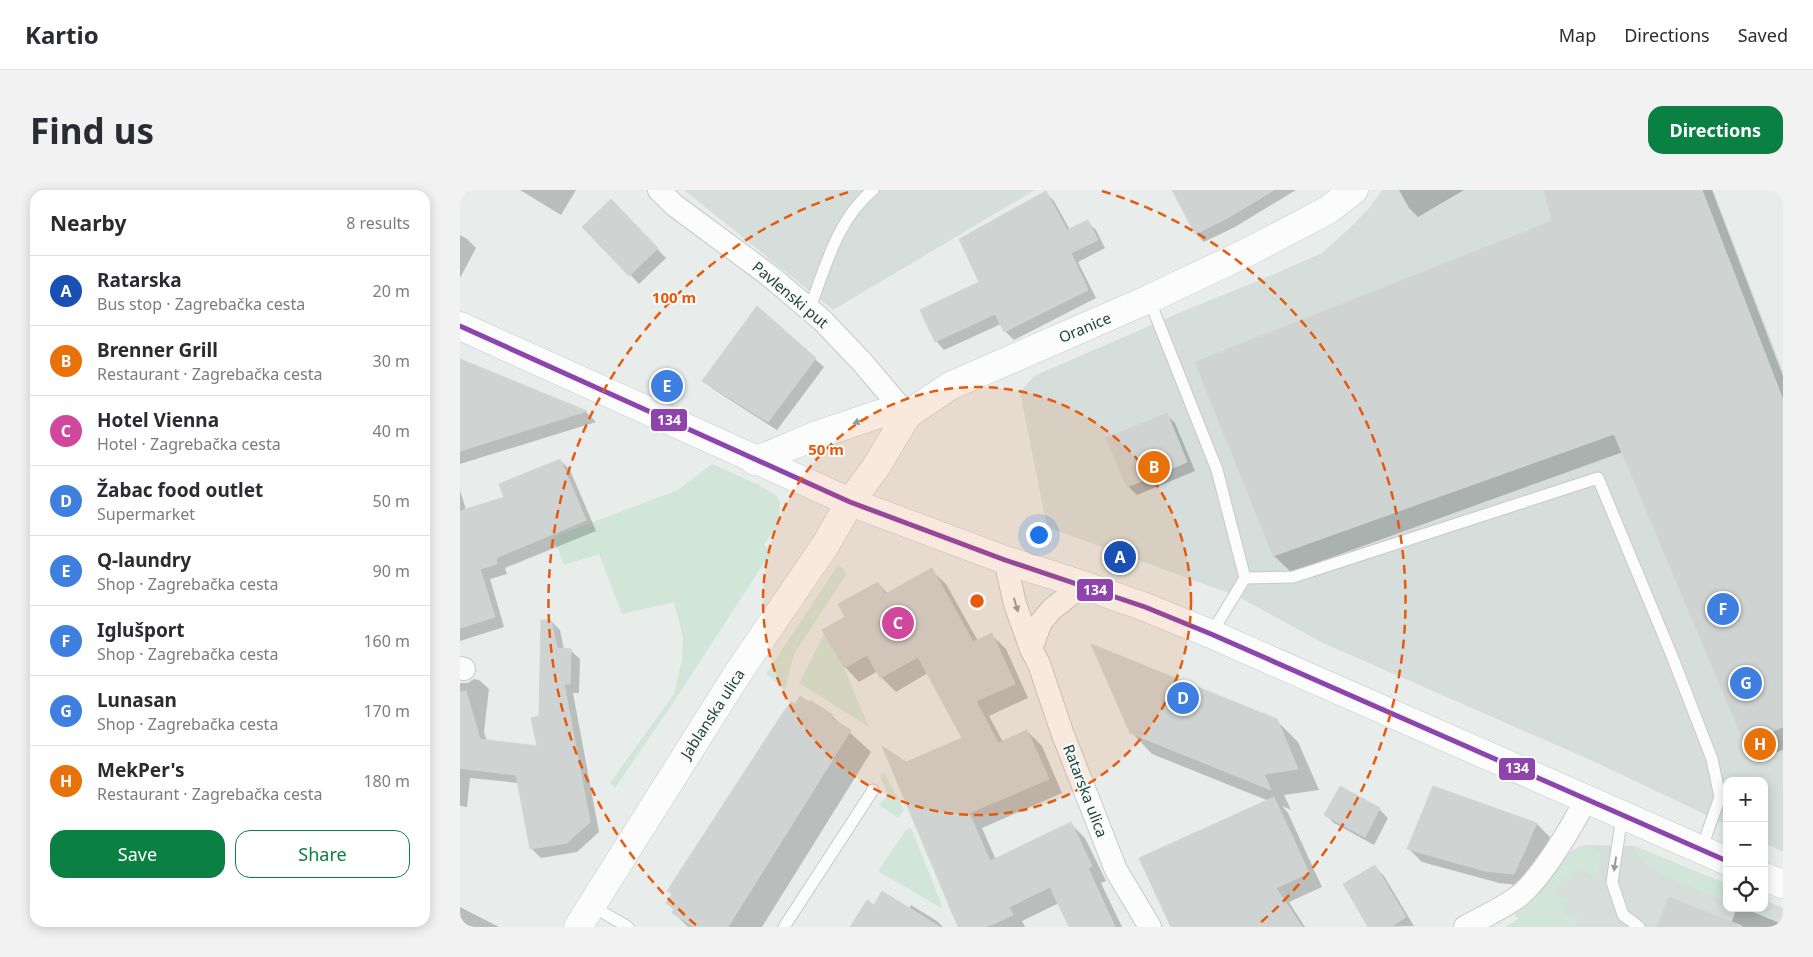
<!DOCTYPE html>
<meta charset="utf-8">
<style>
:root{--surface:#fff;--page:#f2f2f3;--text:#2b2b33;--muted:#7c7c81;--line:#e1e1e2;--accent:#0b8043}
body{margin:0;font-family:"Noto Sans",sans-serif;background:var(--page);color:var(--text)}
.controls{position:absolute;right:15px;bottom:15px;display:grid;overflow:hidden;border-radius:10px;box-shadow:0 2px 12px #0003}
.controls button{width:45px;height:45px;display:grid;place-items:center;padding:0;border:0;border-bottom:1px solid var(--line);background:var(--surface);color:var(--text);font:25px sans-serif}
.you{position:absolute;left:578px;top:344px;width:18px;height:18px;margin:-12px;border:4px solid #fff;border-radius:50%;background:#1a73e8;box-shadow:0 0 0 8px #1a73e833}
.badge{display:grid;place-items:center;width:32px;height:32px;border-radius:50%;background:var(--accent);color:#fff;font-size:16px;font-weight:700}
.pin{position:absolute;translate:-50% -50%;border:2px solid #fff;box-shadow:0 1px 5px #0006}
.list{margin:0;padding:0;list-style:none}
h2{display:flex;justify-content:space-between;align-items:center;height:65px;margin:0;padding:0 20px;font-size:21px}
h2 small{font-size:16px;font-weight:400;color:var(--muted)}
.list li{display:grid;grid-template-columns:32px 1fr auto;gap:15px;align-items:center;box-sizing:border-box;height:70px;padding:0 20px;border-top:1px solid var(--line)}
.list b{display:block;font-size:19px;white-space:nowrap}
.list p{margin:0;font-size:16px;white-space:nowrap;color:var(--muted)}
.list em{font-size:16px;font-style:normal;color:var(--muted)}
.actions{display:flex;gap:10px;padding:15px 20px}
.actions a{flex:1;padding:11px 0;border:1px solid var(--accent);border-radius:15px;text-align:center;font-size:18px;color:var(--accent)}
.actions .main{background:var(--accent);color:#fff}
.icon{flex:none;width:28px;height:28px;fill:none;stroke:currentColor;stroke-width:2;stroke-linecap:round;stroke-linejoin:round}
.map{position:relative;flex:none;width:1323px;height:737px;overflow:hidden;border-radius:15px}
header{display:flex;align-items:center;gap:30px;box-sizing:border-box;height:70px;padding:0 25px;background:var(--surface);border-bottom:1px solid var(--line)}
header strong{font-size:24px}
nav{display:flex;gap:28px;margin-inline-start:auto;font-size:18px}
.intro{display:flex;align-items:center;justify-content:space-between;box-sizing:border-box;height:120px;padding:0 30px}
h1{margin:0;font-size:35px}
.button{padding:12px 22px;border-radius:15px;background:var(--accent);color:#fff;font-size:18px;font-weight:700}
main{display:flex;gap:30px;padding:0 30px}
aside{flex:1;background:var(--surface);border-radius:15px;box-shadow:0 2px 12px #0003}
.map>svg:first-child{display:block}
.built{fill:#d6dedb}
.green{fill:#d1e6d8}
.shadow{fill:#0003}
.building{fill:#cfd4d2;stroke:#d1d6d4}
.lines{fill:none;stroke-linecap:round;stroke-linejoin:round}
.lane-casing{stroke:#c5cac8;stroke-width:13}
.street-casing{stroke:#c5cac8;stroke-width:24}
.secondary-casing{stroke:#c3cbc8;stroke-width:29}
.lane{stroke:#fcfcfc;stroke-width:11}
.street{stroke:#fcfcfc;stroke-width:22}
.secondary{stroke:#fcfcfc;stroke-width:28}
.bus-1-casing{stroke:#f7fbf9;stroke-width:9}
.bus-1{stroke:#8e44ad;stroke-width:5}
.oneway{fill:#909f9b}
.ring{fill:none;stroke:#e8590c;stroke-width:2.5;stroke-dasharray:9 6}
.labels{text-anchor:middle;stroke-width:4;stroke-linejoin:round;paint-order:stroke}
.street-label{font-size:15px;fill:#24423a;stroke:#f7fbf9}
.centre{fill:#e8590c;stroke:#f7fbf9;stroke-width:2.5}
.ring-label{font-size:15px;text-anchor:middle;font-weight:bold;fill:#e8590c;stroke:#f7fbf9;stroke-width:4;stroke-linejoin:round;paint-order:stroke}
.line-badge{stroke:#f7fbf9;stroke-width:2}
.badge-label{font-size:14px;text-anchor:middle;font-weight:bold;fill:#fff}
</style>
<header>
<strong>Kartio</strong>
<nav><a>Map</a><a>Directions</a><a>Saved</a></nav>
</header>
<div class="intro"><h1>Find us</h1><a class="button">Directions</a></div>
<main>
<aside>
<h2>Nearby<small>8 results</small></h2>
<ul class="list">
<li><span class="badge" style="background:#1a4fb4">A</span><div><b>Ratarska</b><p>Bus stop · Zagrebačka cesta</p></div><em>20 m</em></li>
<li><span class="badge" style="background:#e8710a">B</span><div><b>Brenner Grill</b><p>Restaurant · Zagrebačka cesta</p></div><em>30 m</em></li>
<li><span class="badge" style="background:#d1479c">C</span><div><b>Hotel Vienna</b><p>Hotel · Zagrebačka cesta</p></div><em>40 m</em></li>
<li><span class="badge" style="background:#3f7fe0">D</span><div><b>Žabac food outlet</b><p>Supermarket</p></div><em>50 m</em></li>
<li><span class="badge" style="background:#3f7fe0">E</span><div><b>Q-laundry</b><p>Shop · Zagrebačka cesta</p></div><em>90 m</em></li>
<li><span class="badge" style="background:#3f7fe0">F</span><div><b>Iglušport</b><p>Shop · Zagrebačka cesta</p></div><em>160 m</em></li>
<li><span class="badge" style="background:#3f7fe0">G</span><div><b>Lunasan</b><p>Shop · Zagrebačka cesta</p></div><em>170 m</em></li>
<li><span class="badge" style="background:#e8710a">H</span><div><b>MekPer's</b><p>Restaurant · Zagrebačka cesta</p></div><em>180 m</em></li>
</ul>
<div class="actions"><a class="main">Save</a><a>Share</a></div>
</aside>
<div class="map">
<svg width="1323" height="737" viewBox="0 0 1323 737">
<rect width="100%" height="100%" fill="#e8edeb"/>
<!-- built -->
<path class="built" d="M224,0H575L373,120Z
M922,0H1253L1323,181V662L1304,653V591H1267V635L1135,572L863,453L777,406L587,337L560,202L574,186L726,120L805,88L862,63L892,36L911,16Z
M1127,655L1174,656L1267,694V718H1304V710L1323,718V737H1065L1055,724L1074,710L1111,661L1121,656Z"/>
<!-- green -->
<path class="green" d="M252,274L299,295L316,305L320,313L319,332L304,355L312,361L211,516L155,598L150,593L214,504L222,470L223,447L214,412L162,424L139,364L104,375L93,347L218,300Z
M378,375L384,379L386,385L334,464L325,499L306,484Z
M364,444L384,478L409,537L339,493Z
M424,582L444,620L438,628L419,615L428,605L420,586Z
M451,638L482,715L481,718L418,681L446,640Z
M1131,655L1140,664L1139,679L1136,687L1118,680L1111,691L1103,688L1094,704L1109,710L1103,724L1118,729L1115,737H1045L1058,729L1055,724C1065,717 1074,711 1082,701C1096,684 1106,656 1131,655Z
M1174,656L1267,694V711C1245,702 1177,681 1174,656Z"/>
<!-- shadow -->
<path class="shadow" d="M60,0H116L101,25Z
M713,0H836L775,37L744,52L736,44Z
M939,0H1004L958,27L949,18Z
M1090,0H1252L1323,186V560L1301,568L1285,551L1163,262L831,382L814,366L1094,32Z
M586,3L594,11L610,40L628,32L636,40L645,58L618,72L636,108L554,150L545,141L541,134L484,160L476,151Z
M160,20L206,68L179,94L124,37Z
M0,45L7,49L16,58L0,88Z
M355,169L364,177L317,240L253,199L244,191Z
M0,170L126,222L136,232L0,274Z
M706,224L715,233L735,281L677,305L668,296Z
M100,270L110,280L136,341L45,378L47,384L30,389L44,437L0,451V300L6,320L46,308Z
M471,380L486,394L518,451L532,445L546,459L568,508L529,526L543,552L567,541L582,556L602,603L522,638L536,670L610,633L625,648L646,691L641,693L662,737H610L599,713L562,731L565,737H499L446,573L504,549L468,483L436,502L421,487L418,481L399,492L385,477L387,427L418,393L428,404Z
M91,431L100,440L104,460H110L120,469L119,503H113L139,642L117,662L81,668L71,658L59,593L10,588L7,617L0,616V493H8L14,489L19,490L29,499L24,542L27,551L78,557Z
M372,526L411,562L302,737H228L214,723L215,721L207,713L212,705L209,701Z
M816,530L838,552L859,600L824,605L831,620L822,616L828,623L862,697L829,712L845,737H712L809,611L692,564L671,542Z
M973,597L1077,634L1090,647L1067,696L1039,693L962,672L949,659Z
M880,598L919,619L928,628L914,655L874,633L865,624Z
M915,677L924,686L954,736L910,737Z
M451,715L477,731L483,737H392L414,716L449,719Z
M0,717L39,737H0Z
M1277,718H1283L1322,734L1323,737H1199L1271,733Z"/>
<!-- building -->
<path class="building" d="M712,0H814L766,29L735,44Z
M1084,0H1242L1323,210V537L1284,552L1154,244L813,366L735,172L1092,31Z
M586,1L607,40L628,30L638,50L611,63L628,100L544,142L535,124L475,152L460,120L519,92L499,49Z
M151,9L198,58L169,86L122,37Z
M297,116L356,168L308,232L242,191Z
M0,169L127,221L0,261Z
M707,223L727,272L667,297L646,248Z
M100,269L126,330L36,368L37,374L20,379L35,427L0,438V321L44,307L39,294Z
M472,378L513,452L532,443L555,494L516,511L538,553L567,540L589,589L509,623L530,671L611,632L632,676L628,678L655,737H609L590,697L549,717L553,725L526,737H498L422,556L446,572L502,548L458,467L420,488L407,465L384,478L362,440L385,427L378,414L418,392L425,404Z
M81,430H91L97,458L111,459L110,494H104L130,632L107,653L70,659L56,585L0,578V502L6,501L20,549L77,556L71,528L79,526Z
M631,454L817,529L838,579L804,584L811,600L670,543Z
M340,506L349,512L350,510L373,525L371,528L391,540L268,737H234L212,723L214,719L206,713L212,704L207,701L322,524L331,512L335,514Z
M880,596L920,618L905,647L864,625Z
M973,596L1077,633L1054,684L1025,681L947,659Z
M814,607L849,683L816,698L842,737H711L679,668Z
M915,675L946,727L930,737H908L883,694Z
M422,701L480,737H390L407,710L414,715Z
M1209,707L1282,736V737H1197Z"/>
<g class="lines">
<!-- lane casing -->
<g class="lane-casing">
<path id="lane" d="M689,109L757,280L785,388
M349,120C365,79 377,29 413,0
M751,444L785,388L833,387L1138,288L1212,466L1252,569L1260,607L1241,660
M1162,626L1152,692L1163,725L1179,737
M132,716L168,737
M324,737L413,600"/>
</g>
<!-- street casing -->
<g class="street-casing">
<path id="street" d="M199,0L214,15L310,86L362,130L402,172L447,225
M545,370L555,414L571,459L579,474L602,542L656,680L690,737
M571,459L581,432L592,419L623,395
M0,478L4,479
M1005,737C1023,727 1043,718 1059,706C1081,688 1113,636 1125,610"/>
</g>
<!-- secondary casing -->
<g class="secondary-casing">
<path id="secondary" d="M0,136L390,312L545,370L623,395L685,417L751,444L1267,671
M295,271L357,245L419,224L447,225
M1304,687L1323,694
M118,737L278,483L366,354L390,312L416,277L447,225L490,196L689,109L790,61L868,20L894,0"/>
</g>
<!-- lane -->
<use href="#lane" class="lane"/>
<!-- street -->
<use href="#street" class="street"/>
<!-- secondary -->
<use href="#secondary" class="secondary"/>
<!-- bus-1 casing -->
<g class="bus-1-casing">
<path id="bus-1" d="M0,136L390,312L545,370L685,417L751,444L1267,671"/>
</g>
<!-- bus-1 -->
<use href="#bus-1" class="bus-1"/>
</g>
<!-- one-way arrows -->
<defs><path id="oneway-solid" d="M-6-.8H1V-3.2L6.5 0L1 3.2V.8H-6Z" transform="scale(1.25)"/></defs>
<g class="oneway">
<use href="#oneway-solid" transform="translate(400 231) rotate(161)"/>
<use href="#oneway-solid" transform="translate(556 415) rotate(73)"/>
<use href="#oneway-solid" transform="translate(1155 674) rotate(99)"/>
</g>
<!-- distance rings -->
<circle cx="517" cy="411" r="214" fill="#e8590c" fill-opacity=".12"/>
<g class="ring">
<circle cx="517" cy="411" r="214"/>
<path d="M236 735A429 429 0 0 1 392 1M642 1A429 429 0 0 1 798 735"/>
</g>
<g class="labels">
<!-- street labels -->
<g class="street-label">
<text transform="translate(330 105) rotate(40)" y="5">Pavlenski put</text>
<text transform="translate(625 138) rotate(-23)" y="5">Oranice</text>
<text transform="translate(253 524) rotate(-57)" y="5">Jablanska ulica</text>
<text transform="translate(625 601) rotate(69)" y="5">Ratarska ulica</text>
</g>
</g>
<circle cx="517" cy="411" r="8" class="centre"/>
<g class="ring-label">
<text x="214" y="113">100 m</text>
<text x="366" y="265">50 m</text>
</g>
<g class="line-badge">
<rect x="190" y="218" width="38" height="24" rx="5" fill="#8e44ad"/>
<rect x="616" y="388" width="38" height="24" rx="5" fill="#8e44ad"/>
<rect x="1038" y="567" width="38" height="24" rx="5" fill="#8e44ad"/>
</g>
<g class="badge-label">
<text x="209" y="235">134</text>
<text x="635" y="405">134</text>
<text x="1057" y="583">134</text>
</g>
</svg>
<div class="controls">
<button>+</button>
<button>−</button>
<button><svg class="icon" aria-label="locate" viewBox="0 0 24 24"><circle cx="12" cy="12" r="6"/><path d="M12 2v4M12 18v4M2 12h4M18 12h4"/></svg></button>
</div>
<div class="you"></div>
<div class="pin badge" style="left:660px;top:367px;background:#1a4fb4">A</div>
<div class="pin badge" style="left:694px;top:277px;background:#e8710a">B</div>
<div class="pin badge" style="left:438px;top:433px;background:#d1479c">C</div>
<div class="pin badge" style="left:723px;top:508px;background:#3f7fe0">D</div>
<div class="pin badge" style="left:207px;top:196px;background:#3f7fe0">E</div>
<div class="pin badge" style="left:1263px;top:419px;background:#3f7fe0">F</div>
<div class="pin badge" style="left:1286px;top:493px;background:#3f7fe0">G</div>
<div class="pin badge" style="left:1300px;top:554px;background:#e8710a">H</div>
</div>
</main>
